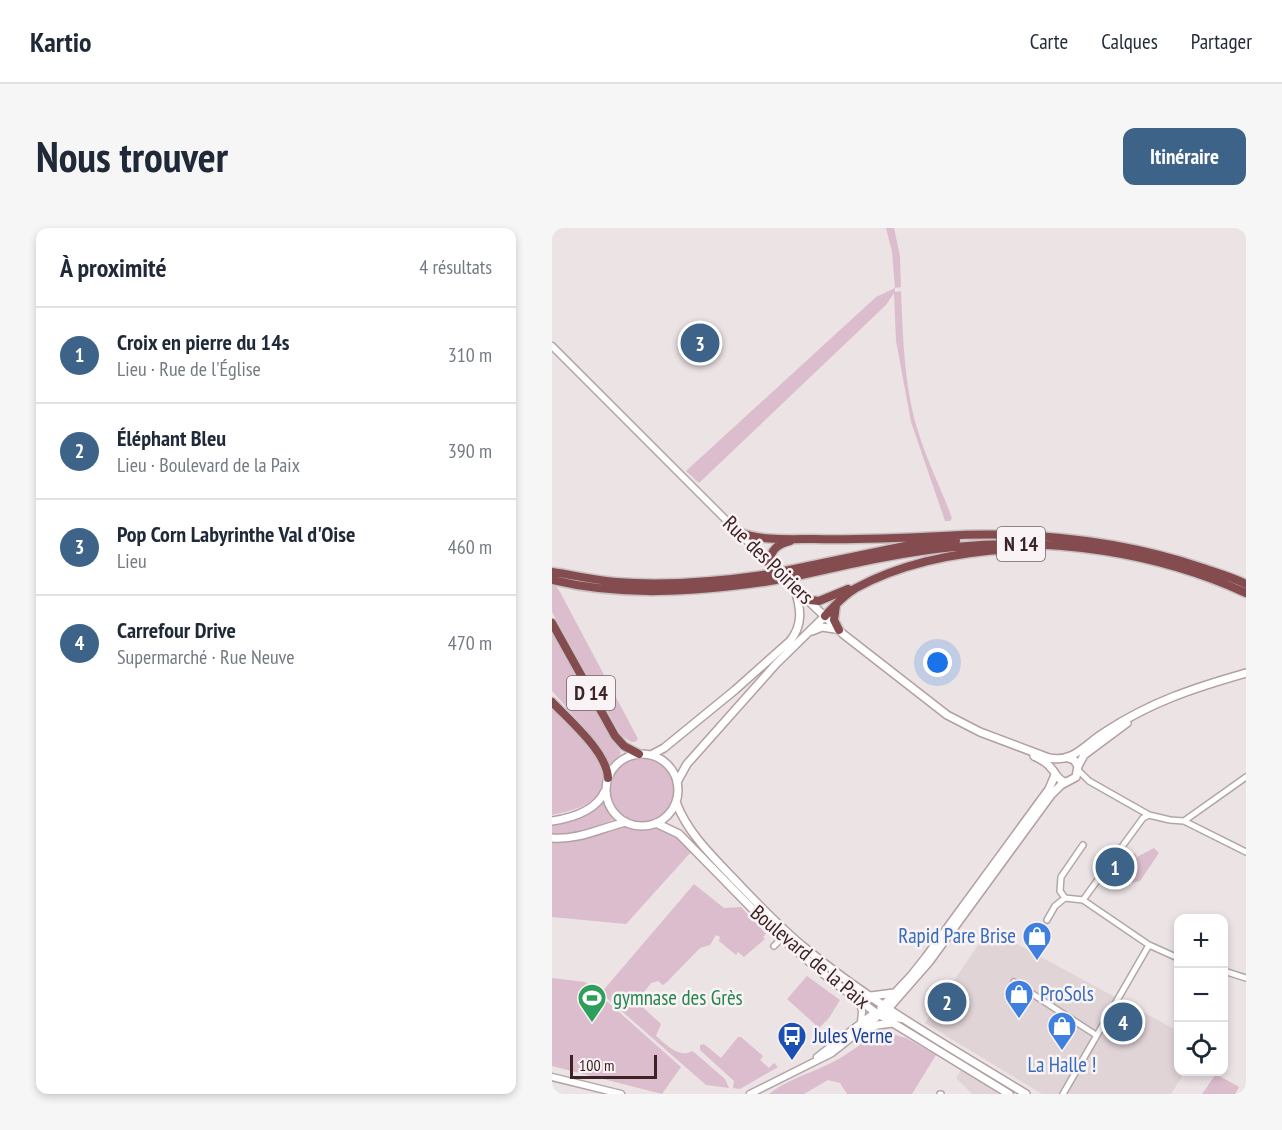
<!DOCTYPE html>
<html lang="fr">
<meta charset="utf-8">
<style>
:root{--surface:#fff;--page:#f6f6f7;--text:#1f2937;--muted:#747a83;--line:#e0e1e3;--accent:#3d6488}
body{margin:0;font-family:"PT Sans Narrow",sans-serif;background:var(--page);color:var(--text)}
.controls{position:absolute;right:18px;bottom:18px;display:grid;overflow:hidden;border-radius:12px;box-shadow:0 3px 9px #0003}
.controls button{width:54px;height:54px;display:grid;place-items:center;padding:0;border:0;border-bottom:2px solid var(--line);background:var(--surface);color:var(--text);font:30px sans-serif}
.scale{position:absolute;left:18px;bottom:15px;width:87px;box-sizing:border-box;padding-left:6px;border:3px solid #3d2325;border-top:0;font-size:16px;line-height:21px;white-space:nowrap;color:#3d2325;-webkit-text-stroke:4px #f9f3f5;paint-order:stroke}
.you{position:absolute;left:386px;top:435px;width:21px;height:21px;margin:-15px;border:4px solid #fff;border-radius:50%;background:#1a73e8;box-shadow:0 0 0 9px #1a73e833}
.badge{display:grid;place-items:center;width:39px;height:39px;border-radius:50%;background:var(--accent);color:#fff;font-size:20px;font-weight:700}
.pin{position:absolute;translate:-50% -50%;border:3px solid #fff;box-shadow:0 2px 6px #0006}
.list{margin:0;padding:0;list-style:none}
h2{display:flex;justify-content:space-between;align-items:center;height:78px;margin:0;padding:0 24px;font-size:26px}
h2 small{font-size:20px;font-weight:400;color:var(--muted)}
.list li{display:grid;grid-template-columns:39px 1fr auto;gap:18px;align-items:center;box-sizing:border-box;height:96px;padding:0 24px;border-top:2px solid var(--line)}
.list b{display:block;font-size:22px;white-space:nowrap}
.list p{margin:0;font-size:20px;white-space:nowrap;color:var(--muted)}
.list em{font-size:20px;font-style:normal;color:var(--muted)}
.icon{flex:none;width:33px;height:33px;fill:none;stroke:currentColor;stroke-width:2;stroke-linecap:round;stroke-linejoin:round}
.map{position:relative;flex:none;width:694px;height:866px;overflow:hidden;border-radius:12px}
header{display:flex;align-items:center;gap:36px;box-sizing:border-box;height:84px;padding:0 30px;background:var(--surface);border-bottom:2px solid var(--line)}
header strong{font-size:28px}
nav{display:flex;gap:33px;margin-inline-start:auto;font-size:21px}
.intro{display:flex;align-items:center;justify-content:space-between;box-sizing:border-box;height:144px;padding:0 36px}
h1{margin:0;font-size:42px}
.button{padding:15px 27px;border-radius:12px;background:var(--accent);color:#fff;font-size:21px;font-weight:700}
main{display:flex;gap:36px;padding:0 36px}
aside{flex:1;background:var(--surface);border-radius:12px;box-shadow:0 3px 9px #0003}
.map>svg:first-child{display:block}
.built{fill:#e0d4d7}
.green{fill:#dcbdcd}
.lines{fill:none;stroke-linecap:round;stroke-linejoin:round}
.minor-casing{stroke:#b4a6a8;stroke-width:8}
.tertiary-casing{stroke:#b4a6a8;stroke-width:9}
.secondary-casing{stroke:#b49fa2;stroke-width:10}
.trunk-casing{stroke:#c9c1c2;stroke-width:11}
.minor{stroke:#fff;stroke-width:5}
.tertiary{stroke:#fff;stroke-width:6}
.secondary{stroke:#fff;stroke-width:7}
.trunk{stroke:#844c4e;stroke-width:8}
.trunk-bridge-casing{stroke:#c9c1c2;stroke-width:11;stroke-linecap:butt}
.trunk-bridge{stroke:#844c4e;stroke-width:8}
.labels{text-anchor:middle;stroke-width:5;stroke-linejoin:round;paint-order:stroke}
.shield{fill:#f9f3f5;stroke:#756163;stroke-width:1.5}
.shield-label{font-size:20px;font-weight:bold;fill:#3d2325}
.street-label{font-size:21px;fill:#3d2325;stroke:#f9f3f5}
.shop-label{font-size:21px;fill:#366cbe;stroke:#f9f3f5;text-anchor:end}
.leisure-label{font-size:21px;fill:#27864d;stroke:#f9f3f5;text-anchor:start}
.transit-label{font-size:21px;fill:#164399;stroke:#f9f3f5;text-anchor:start}
</style>
<header>
<strong>Kartio</strong>
<nav><a>Carte</a><a>Calques</a><a>Partager</a></nav>
</header>
<div class="intro"><h1>Nous trouver</h1><a class="button">Itinéraire</a></div>
<main>
<aside>
<h2>À proximité<small>4 résultats</small></h2>
<ul class="list">
<li><span class="badge">1</span><div><b>Croix en pierre du 14s</b><p>Lieu · Rue de l'Église</p></div><em>310 m</em></li>
<li><span class="badge">2</span><div><b>Éléphant Bleu</b><p>Lieu · Boulevard de la Paix</p></div><em>390 m</em></li>
<li><span class="badge">3</span><div><b>Pop Corn Labyrinthe Val d'Oise</b><p>Lieu</p></div><em>460 m</em></li>
<li><span class="badge">4</span><div><b>Carrefour Drive</b><p>Supermarché · Rue Neuve</p></div><em>470 m</em></li>
</ul>
</aside>
<div class="map">
<svg width="694" height="866" viewBox="0 0 694 866">
<rect width="100%" height="100%" fill="#ece3e5"/>
<!-- built -->
<path class="built" d="M437,701L626,803V844H633L619,866H490L373,795Z
M409,842L447,866H420L404,850Z"/>
<!-- green -->
<path class="green" d="M334,0H342L348,28L349,59L343,60V64L349,63C351,109 352,156 365,200C374,231 389,260 400,290L398,293H393L359,194L344,113L342,65L334,77L147,255L134,243L324,69L343,60L340,24Z
M0,357L4,358L8,364L84,507L86,511L83,514H79L69,507L0,384Z
M0,403L69,525L57,539L33,500L0,463Z
M0,479C41,521 93,569 0,587Z
M58 562a32 32 0 1 1 64 0a32 32 0 1 1-64 0Z
M51,574L54,576L63,590L61,592L23,606L0,607V598L34,586Z
M72,598C108,604 110,593 140,623L74,696L0,689V612L20,613Z
M602,620L607,625L588,653L574,656L559,641L569,627L572,628L583,625L585,629Z
M142,656L172,680L189,679L214,706L211,709L213,711L192,729L186,724L184,727L167,713L168,709L164,707L158,717L148,720L115,754L111,757L106,753L99,755L85,774L109,796L104,808C114,816 127,831 140,823L143,825L173,851L177,860L154,857L49,765Z
M255,748L288,772L277,790L267,800L235,771Z
M0,750L33,754L129,839L110,866L0,838Z
M334,804L354,810L384,827L360,866H295L288,855L276,852L252,866H217C240,848 269,843 293,827C308,818 317,808 334,804Z
M186,809H189L211,828L208,832L217,840L222,835L226,839L188,861L181,860L182,853L148,822V817L152,816L169,830Z
M664,846L687,859L683,866H650Z"/>
<g class="lines">
<!-- minor casing -->
<g class="minor-casing">
<path id="minor" d="M526,542L537,553L597,587L618,592L632,593L694,624
M632,593L694,549
M513,670L508,663L509,649L531,617
M531,672L597,717L626,730
M531,672L591,590L597,587
M495,692L503,678L513,670L531,672
M222,718L230,710
M672,743L694,750
M462,754L544,807
M388,866H389
M511,866L597,717"/>
</g>
<!-- tertiary casing -->
<g class="tertiary-casing">
<path id="tertiary" d="M0,118L217,335
M308,774L310,783L309,795
M265,829L323,784L349,791
M0,849L69,866
M198,866L280,825L328,787"/>
</g>
<!-- secondary casing -->
<g class="secondary-casing">
<path id="secondary" d="M217,335L291,406L395,487L428,504L497,530C522,535 533,516 553,504C599,474 641,460 694,445
M260,403L270,399L283,401
M54 562a36 36 0 1 1 72 0a36 36 0 1 1-72 0Z
M99,527L112,520L183,462L238,413C251,397 249,381 243,362
M482,528C488,531 495,534 499,540C505,546 504,551 513,554
M526,538L532,527L575,495
M125,554L135,536L224,436L273,388
M124,574C135,604 159,627 181,650C204,674 227,699 253,720C321,776 399,820 474,866
M0,593C20,590 44,583 53,563
M104,595L127,606L228,709L279,752L323,784L457,866
M0,610C27,612 49,600 74,594
M319,768L342,765
M329,780L359,748L374,729L497,561L503,547
M335,782L377,734L499,567L509,557L524,549L526,538L522,532L516,530
M309,804L325,797L341,795"/>
</g>
<!-- trunk casing -->
<g class="trunk-casing">
<path id="trunk" d="M186,304C210,313 237,311 263,311C305,312 348,310 390,308C477,303 568,312 651,340C665,345 680,349 694,356
M217,335C219,322 225,316 238,313
M237,342L353,318L404,312
M0,344C21,347 42,352 64,354C113,358 162,354 211,347
M241,349C294,337 348,324 403,319C500,309 604,324 694,365
M0,352C70,369 142,364 212,354
M257,372L267,373L296,361
M284,377L282,392L287,402
M273,388C282,378 292,367 304,360C350,335 408,324 460,321
M0,395L63,508L72,518L87,526
M0,474C17,492 55,524 56,550"/>
</g>
<!-- minor -->
<use href="#minor" class="minor"/>
<!-- tertiary -->
<use href="#tertiary" class="tertiary"/>
<!-- secondary -->
<use href="#secondary" class="secondary"/>
<!-- trunk -->
<use href="#trunk" class="trunk"/>
<!-- trunk-bridge casing -->
<g class="trunk-bridge-casing">
<path id="trunk-bridge" d="M211,347L237,342
M212,354L241,349"/>
</g>
<!-- trunk-bridge -->
<use href="#trunk-bridge" class="trunk-bridge"/>
</g>
<!-- icons -->
<defs>
<g id="shop-pin" transform="scale(1.5)"><path d="M0 17L-7.5 6A9.5 9.5 0 1 1 7.5 6Z" fill="#3f7fe0" stroke="#f9f3f5"/><path d="M-5-2.5h2.3a2.7 3.5 0 0 1 5.4 0H5L5.5 6h-11ZM-1.5-2.5h3a1.5 2.3 0 0 0-3 0Z" fill="#fff"/></g>
<g id="stadium-pin" transform="scale(1.5)"><path d="M0 17L-7.5 6A9.5 9.5 0 1 1 7.5 6Z" fill="#2e9e5b" stroke="#f9f3f5"/><path d="M0-5a6.5 5 0 1 0 0 10a6.5 5 0 1 0 0-10ZM-3.5-1.8h7v3.6h-7Z" fill="#fff"/></g>
<g id="bus-pin" transform="scale(1.5)"><path d="M0 17L-7.5 6A9.5 9.5 0 1 1 7.5 6Z" fill="#1a4fb4" stroke="#f9f3f5"/><path d="M-5-6H5V4H4V6H2V4H-2V6H-4V4H-5ZM-3.5-4V0h7V-4ZM-3.5 1.2v1.5H-2V1.2ZM2 1.2v1.5H3.5V1.2Z" fill="#fff"/></g>
</defs>
<g fill-rule="evenodd">
<use href="#shop-pin" x="485" y="708"/>
<use href="#shop-pin" x="467" y="766"/>
<use href="#stadium-pin" x="40" y="770"/>
<use href="#shop-pin" x="510" y="798"/>
<use href="#bus-pin" x="240" y="808"/>
</g>
<g class="labels">
<!-- shield labels -->
<g class="shield">
<rect x="445" y="299" width="48" height="34" rx="4.5"/>
<rect x="15" y="448" width="48" height="34" rx="4.5"/>
</g>
<g class="shield-label">
<text x="469" y="323">N 14</text>
<text x="39" y="472">D 14</text>
</g>
<!-- street labels -->
<g class="street-label">
<text transform="translate(216 332) rotate(44)" y="7">Rue des Poiriers</text>
<text transform="translate(258 729) rotate(40)" y="7">Boulevard de la Paix</text>
</g>
<!-- shop labels -->
<g class="shop-label">
<text x="464" y="715">Rapid Pare Brise</text>
<text x="488" y="773" text-anchor="start">ProSols</text>
<text x="510" y="844" text-anchor="middle">La Halle !</text>
</g>
<!-- leisure labels -->
<g class="leisure-label">
<text x="61" y="777">gymnase des Grès</text>
</g>
<!-- transit labels -->
<g class="transit-label">
<text x="261" y="815">Jules Verne</text>
</g>
</g>
</svg>
<div class="controls">
<button>+</button>
<button>−</button>
<button><svg class="icon" aria-label="locate" viewBox="0 0 24 24"><circle cx="12" cy="12" r="6"/><path d="M12 2v4M12 18v4M2 12h4M18 12h4"/></svg></button>
</div>
<div class="scale">100 m</div>
<div class="you"></div>
<div class="pin badge" style="left:563px;top:639px">1</div>
<div class="pin badge" style="left:395px;top:774px">2</div>
<div class="pin badge" style="left:148px;top:115px">3</div>
<div class="pin badge" style="left:571px;top:794px">4</div>
</div>
</main>
